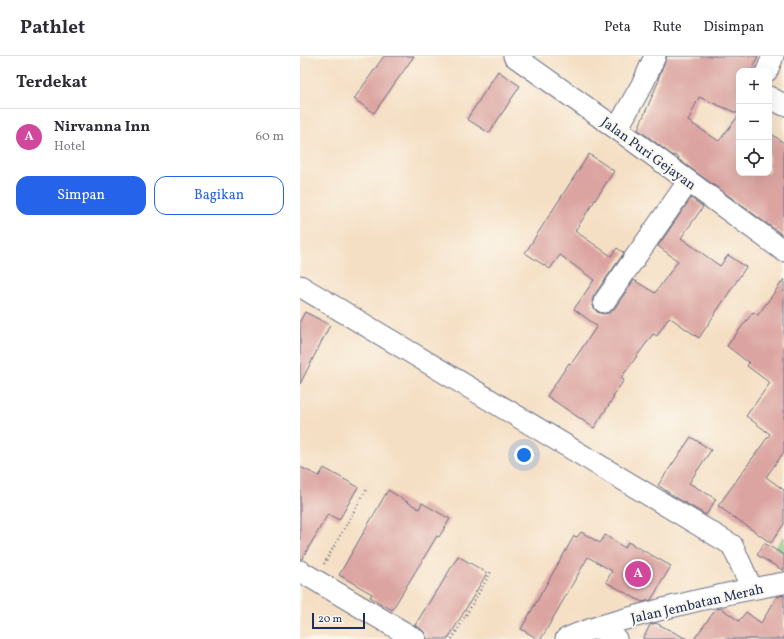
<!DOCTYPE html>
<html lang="id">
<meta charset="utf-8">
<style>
:root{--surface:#fff;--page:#f7f7f7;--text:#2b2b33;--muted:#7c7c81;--line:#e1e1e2;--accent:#2563eb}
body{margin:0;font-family:Vollkorn,serif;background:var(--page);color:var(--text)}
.controls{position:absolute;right:12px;top:12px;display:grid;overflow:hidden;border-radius:8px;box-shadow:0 4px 16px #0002}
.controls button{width:36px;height:36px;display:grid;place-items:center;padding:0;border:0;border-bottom:1px solid var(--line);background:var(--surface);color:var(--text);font:20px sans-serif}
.scale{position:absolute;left:12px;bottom:10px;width:53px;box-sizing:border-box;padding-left:4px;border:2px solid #1b2f5e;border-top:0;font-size:11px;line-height:14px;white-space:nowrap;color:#1b2f5e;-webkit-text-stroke:3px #fbf7ec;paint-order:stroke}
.you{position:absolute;left:224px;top:399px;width:14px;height:14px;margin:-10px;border:3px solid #fff;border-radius:50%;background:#1a73e8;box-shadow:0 0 0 6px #1a73e833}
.badge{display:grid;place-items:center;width:26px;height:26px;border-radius:50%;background:var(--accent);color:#fff;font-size:13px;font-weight:700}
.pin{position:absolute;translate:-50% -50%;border:2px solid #fff;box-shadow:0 1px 4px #0006}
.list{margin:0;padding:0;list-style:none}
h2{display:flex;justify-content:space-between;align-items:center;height:52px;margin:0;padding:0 16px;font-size:17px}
h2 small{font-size:13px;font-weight:400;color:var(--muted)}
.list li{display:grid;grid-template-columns:26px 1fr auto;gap:12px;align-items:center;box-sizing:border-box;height:56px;padding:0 16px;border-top:1px solid var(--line)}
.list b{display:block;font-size:15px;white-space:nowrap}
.list p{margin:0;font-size:13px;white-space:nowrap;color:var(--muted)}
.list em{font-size:13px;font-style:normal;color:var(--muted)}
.actions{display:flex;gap:8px;padding:12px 16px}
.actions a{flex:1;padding:9px 0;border:1px solid var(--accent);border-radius:12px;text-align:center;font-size:14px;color:var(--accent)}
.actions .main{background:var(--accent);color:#fff}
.icon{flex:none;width:22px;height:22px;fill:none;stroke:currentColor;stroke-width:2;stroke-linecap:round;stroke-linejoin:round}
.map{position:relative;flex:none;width:484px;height:583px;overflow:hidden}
header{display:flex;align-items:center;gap:24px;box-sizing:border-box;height:56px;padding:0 20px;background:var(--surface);border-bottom:1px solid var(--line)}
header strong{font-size:19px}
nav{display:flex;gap:22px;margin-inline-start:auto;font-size:14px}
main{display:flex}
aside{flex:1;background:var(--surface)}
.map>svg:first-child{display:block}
.green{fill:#97d58b;stroke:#598274}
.building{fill:#dca4a1}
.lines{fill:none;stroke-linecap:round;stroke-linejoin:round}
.minor-casing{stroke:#676d82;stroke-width:23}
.path{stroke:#676d82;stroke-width:2.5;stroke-dasharray:1 3;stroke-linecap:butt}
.minor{stroke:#fff;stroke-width:21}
.labels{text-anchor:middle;stroke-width:4;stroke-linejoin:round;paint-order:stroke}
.street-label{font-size:14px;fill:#1b2f5e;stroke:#fbf7ec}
</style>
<header>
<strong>Pathlet</strong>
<nav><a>Peta</a><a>Rute</a><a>Disimpan</a></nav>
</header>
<main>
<aside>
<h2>Terdekat<small></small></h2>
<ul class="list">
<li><span class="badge" style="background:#d1479c">A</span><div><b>Nirvanna Inn</b><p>Hotel</p></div><em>60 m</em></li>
</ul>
<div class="actions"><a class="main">Simpan</a><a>Bagikan</a></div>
</aside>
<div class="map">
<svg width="484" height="583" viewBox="0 0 484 583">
<rect width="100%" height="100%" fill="#fbf7ec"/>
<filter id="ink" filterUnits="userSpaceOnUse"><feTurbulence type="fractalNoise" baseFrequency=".025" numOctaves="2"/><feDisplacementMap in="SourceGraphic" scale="8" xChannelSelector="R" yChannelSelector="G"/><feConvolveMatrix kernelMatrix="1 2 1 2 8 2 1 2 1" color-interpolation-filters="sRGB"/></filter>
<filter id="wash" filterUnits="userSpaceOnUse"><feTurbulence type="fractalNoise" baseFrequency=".012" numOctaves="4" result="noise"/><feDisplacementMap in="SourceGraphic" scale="16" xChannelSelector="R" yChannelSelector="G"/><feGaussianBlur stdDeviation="0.9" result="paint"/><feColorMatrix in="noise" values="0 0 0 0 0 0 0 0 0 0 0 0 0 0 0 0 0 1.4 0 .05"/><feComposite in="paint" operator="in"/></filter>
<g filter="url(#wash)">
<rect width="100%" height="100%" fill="#f5dfc4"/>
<!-- green -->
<path class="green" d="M484,481V497L476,492Z"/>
<g id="blocks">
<!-- building -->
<path class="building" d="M84,0H114L74,57L54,43Z
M367,0H458L452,15H439V58L399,41L388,65L419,85L439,59V117H469V76L484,87V180L378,103L379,101L372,99L338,73L359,24L358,23Z
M198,15L220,30L189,77L167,63Z
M289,98L314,115L275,175L311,200L317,192L324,197L294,239L292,245L293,251L297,256L303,258L309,257L314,253L334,224L355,237L378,205L358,190L391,142L403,151L381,182L420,210L428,199L446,211L399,282L369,261L357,280L353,278L321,322L324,324L313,340L314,341L294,372L247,340L269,307L271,308L297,270L274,253L294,224L260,199L250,213L225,197Z
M484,223V396L466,421L484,434V468L471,487L418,450L470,378L446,360L470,327L447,310L449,307L427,290L453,256L458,259Z
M5,256L30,269L0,328V265Z
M391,381L411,394L389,427L416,443L406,459L372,439L358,429Z
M0,411L19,420L24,412L58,431L39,464L28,458L2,503H0Z
M88,434L119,453L122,447L150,463L139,481L137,480L92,554L70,541L72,538L39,519Z
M281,476L300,487L305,479L325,492L328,486L371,510L351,544L342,546L306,526L312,515L288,501L241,583H238L221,573L274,480L277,481Z
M464,487L484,499V515L457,499Z
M158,500L187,517L148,583H127L125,577L121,573L115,569L138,532H139Z
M484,539V583H394L416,553L421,552L439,565L446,556L461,567L477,541Z
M356,567L387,583H343L350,569Z"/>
</g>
</g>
<g filter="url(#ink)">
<use href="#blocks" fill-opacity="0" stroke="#676d82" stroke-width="1"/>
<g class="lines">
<!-- minor casing -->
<g class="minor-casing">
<path id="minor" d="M214,0L317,73L484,195
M467,15L473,0
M469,41L484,49
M317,73L344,25L355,0
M0,230L432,489L452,533
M304,246L388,126
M0,515L115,583
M297,571L316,583
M266,583C286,573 308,568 329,562C380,548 432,536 484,527"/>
</g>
<!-- path -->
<path class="path" d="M24,508L66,434
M152,583L192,514"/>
<!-- minor -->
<use href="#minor" class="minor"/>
</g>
</g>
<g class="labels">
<!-- street labels -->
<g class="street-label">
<text transform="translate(349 97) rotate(36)" y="5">Jalan Puri Gejayan</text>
<text transform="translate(397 547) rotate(-13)" y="5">Jalan Jembatan Merah</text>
</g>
</g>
</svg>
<div class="controls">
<button>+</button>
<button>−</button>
<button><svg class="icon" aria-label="locate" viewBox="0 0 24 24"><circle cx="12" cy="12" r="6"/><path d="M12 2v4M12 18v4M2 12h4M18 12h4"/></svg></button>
</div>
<div class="scale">20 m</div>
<div class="you"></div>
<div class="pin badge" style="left:338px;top:518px;background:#d1479c">A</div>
</div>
</main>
